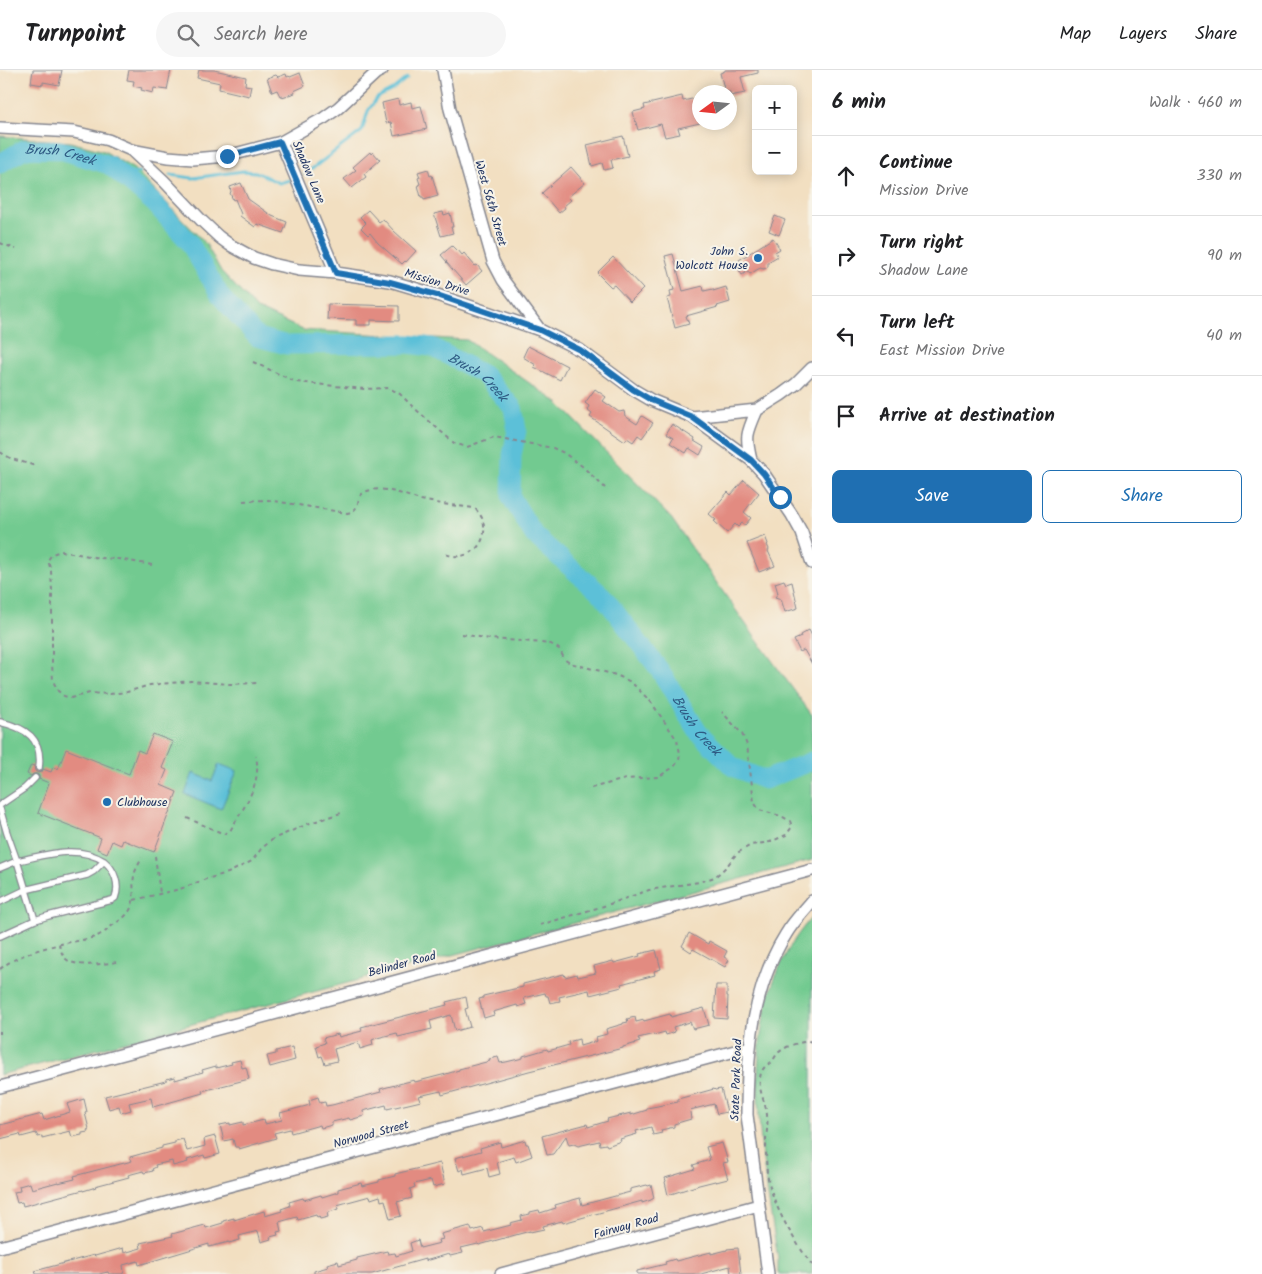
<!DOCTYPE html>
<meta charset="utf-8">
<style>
:root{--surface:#fff;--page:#f6f6f6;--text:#202124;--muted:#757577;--line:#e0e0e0;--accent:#1f6fb2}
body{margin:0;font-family:Kalam,sans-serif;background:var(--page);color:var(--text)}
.controls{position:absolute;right:15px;top:15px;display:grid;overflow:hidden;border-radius:8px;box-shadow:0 2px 12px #0003}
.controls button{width:45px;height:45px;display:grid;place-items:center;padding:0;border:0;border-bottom:1px solid var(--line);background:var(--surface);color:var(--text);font:25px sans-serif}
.compass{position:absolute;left:692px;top:15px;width:45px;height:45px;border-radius:50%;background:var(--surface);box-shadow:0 2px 12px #0003;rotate:255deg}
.stop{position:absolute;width:15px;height:15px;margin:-11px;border:4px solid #1f6fb2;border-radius:50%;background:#fff}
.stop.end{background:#1f6fb2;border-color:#fff;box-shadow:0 1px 5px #0008}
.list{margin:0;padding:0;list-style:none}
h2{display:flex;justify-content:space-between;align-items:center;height:65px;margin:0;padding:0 20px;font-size:21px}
h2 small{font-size:16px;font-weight:400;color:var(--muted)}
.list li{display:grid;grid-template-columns:32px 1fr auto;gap:15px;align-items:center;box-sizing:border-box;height:80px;padding:0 20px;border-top:1px solid var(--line)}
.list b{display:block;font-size:19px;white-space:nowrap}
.list p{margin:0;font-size:16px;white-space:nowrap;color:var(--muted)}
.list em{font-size:16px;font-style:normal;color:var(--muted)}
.actions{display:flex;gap:10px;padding:15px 20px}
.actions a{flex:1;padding:11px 0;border:1px solid var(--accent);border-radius:8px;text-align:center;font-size:18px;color:var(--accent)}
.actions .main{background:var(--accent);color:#fff}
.icon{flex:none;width:28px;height:28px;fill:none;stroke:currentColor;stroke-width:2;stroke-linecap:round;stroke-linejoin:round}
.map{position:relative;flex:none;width:812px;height:1204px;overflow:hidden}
header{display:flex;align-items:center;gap:30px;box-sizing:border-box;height:70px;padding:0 25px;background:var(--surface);border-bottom:1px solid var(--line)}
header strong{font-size:24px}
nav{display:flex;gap:28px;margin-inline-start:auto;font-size:18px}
.search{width:350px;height:45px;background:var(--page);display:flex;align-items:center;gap:12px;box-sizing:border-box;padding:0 18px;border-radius:28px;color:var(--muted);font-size:19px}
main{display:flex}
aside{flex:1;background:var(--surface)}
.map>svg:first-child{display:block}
.green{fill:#72ca90;stroke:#467c77}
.water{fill:#5bc0d8;stroke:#3b789b}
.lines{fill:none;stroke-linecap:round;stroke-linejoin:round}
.stream{stroke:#5bc0d8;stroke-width:3}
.river{stroke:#5bc0d8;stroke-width:19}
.building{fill:#e28b81}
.service-casing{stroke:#868790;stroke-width:8}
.minor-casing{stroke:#868790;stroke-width:14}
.path{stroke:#868790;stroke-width:2;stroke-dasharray:4 4;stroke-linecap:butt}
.service{stroke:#fff;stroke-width:5.5}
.minor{stroke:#fff;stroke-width:11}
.route{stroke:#1f6fb2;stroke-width:6}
.poi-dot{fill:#1f6fb2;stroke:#f7f3e8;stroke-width:2}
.labels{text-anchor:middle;stroke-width:4;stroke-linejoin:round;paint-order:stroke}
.street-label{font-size:12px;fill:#1b2f5e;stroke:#f7f3e8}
.poi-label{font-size:12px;fill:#1b2f5e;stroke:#f7f3e8;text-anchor:end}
.water-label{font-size:14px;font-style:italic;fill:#2e5a83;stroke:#f7f3e8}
</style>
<header>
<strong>Turnpoint</strong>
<div class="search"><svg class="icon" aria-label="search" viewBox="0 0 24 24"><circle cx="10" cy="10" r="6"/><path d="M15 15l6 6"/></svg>Search here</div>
<nav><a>Map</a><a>Layers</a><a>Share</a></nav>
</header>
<main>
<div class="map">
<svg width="812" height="1204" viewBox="0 0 812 1204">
<rect width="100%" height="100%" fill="#f7f3e8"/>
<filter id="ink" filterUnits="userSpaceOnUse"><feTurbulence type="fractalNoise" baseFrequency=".02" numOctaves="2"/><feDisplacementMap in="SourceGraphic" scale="10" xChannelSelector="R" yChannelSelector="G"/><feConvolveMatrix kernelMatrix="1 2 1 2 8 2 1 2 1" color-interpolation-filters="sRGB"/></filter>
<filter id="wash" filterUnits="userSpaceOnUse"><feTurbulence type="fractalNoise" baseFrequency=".0096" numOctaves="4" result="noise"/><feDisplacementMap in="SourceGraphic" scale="20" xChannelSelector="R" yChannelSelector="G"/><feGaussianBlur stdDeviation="1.12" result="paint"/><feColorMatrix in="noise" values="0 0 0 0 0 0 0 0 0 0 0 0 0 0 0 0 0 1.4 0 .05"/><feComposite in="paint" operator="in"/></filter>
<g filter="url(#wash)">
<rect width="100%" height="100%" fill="#f2dfc1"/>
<!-- green -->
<path class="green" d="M0,66L70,72L104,81L134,99L206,174L221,201L257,239L303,260L467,270L557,332L671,448L757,570L812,645V790L0,1005Z
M812,847V1204H778V1189C761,1080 730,938 812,847Z"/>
<!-- water -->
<path class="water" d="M219,694L237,701L221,739L185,724L193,703L212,711Z"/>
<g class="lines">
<!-- stream -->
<path class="stream" d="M305,104L362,61L368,41L377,28L392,20L407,8
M120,105L139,102
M170,105L193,108L243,101L256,102L279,113L290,110"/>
<!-- river -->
<path class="river" id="s1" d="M0,94L4,91L24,79L60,80L109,95L154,133L189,172L221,227L257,267L287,275L408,274L432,277L484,305L513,338L517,360L512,385L511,427L534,465L603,526L659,599L698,662L733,697L765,710L812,691"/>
</g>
<g id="blocks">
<!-- building -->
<path class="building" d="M33,0H62L59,15L43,12V15L31,13Z
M129,0H171L167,20L154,18L153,23L141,20L142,18L133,16L134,11L127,10Z
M199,0H214L246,7L245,15L251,16L249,26L219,19L220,13L197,8Z
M725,0H758V3L741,7L745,23L730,26V22H725L720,3L725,1Z
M300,3L305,16L294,21L295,23L282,27V25L280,26L277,20L272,22L267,8L276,5L278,7L286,4L287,7L289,6L290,7Z
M682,26L683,31L696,28L700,45V53L678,58L680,64L665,67L661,54L638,60L633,42L645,39L644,35Z
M398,29L399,35L411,32L412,38L421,36L427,59L394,66L391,52L386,53L382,33Z
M623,66L628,86L611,90L613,98L604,100L602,93L592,96L587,75Z
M370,82L371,84L373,82L380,90L364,104L366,107L352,118L344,109L356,100L353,97Z
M571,97L585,113L568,127L571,130L564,136L565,138L559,143L542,123Z
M428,99L430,106L432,105L438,126L424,130L423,127H421L418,115L420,114L418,108L420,107L418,102Z
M241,113L248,129L272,146L287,152L283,163L257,154L255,157L240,146L241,144L235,129L233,130L230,123L231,122L230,117Z
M368,140L379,152L383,149L394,161L416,181L406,192L405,191L402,194L378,173L370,163L368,165L361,158L366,153L360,147Z
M443,142L444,145L450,143L453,157H451L453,163L441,166L434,144Z
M775,146L785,150L779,165L769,161Z
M773,168L780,179L775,182L778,186L768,192V197L764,199L760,198L750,204L748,201L742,205L735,194L739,191V190Z
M452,176L457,181L458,180L462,185L464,183L475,196L477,195L482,201L466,215L446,192H447L441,185Z
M673,184L683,221L703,216L704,221L713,219V221L726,217L730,232L717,236L718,237L686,246L689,254L675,258L667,228L671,227L670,221L674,220L665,186Z
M613,187L643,219L630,232L614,215L611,217L597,203Z
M328,234L399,236V251L371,250V255H356V250L327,249Z
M528,276L567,296L560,310L534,297L536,295L523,287Z
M595,319L606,327L603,331L619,342L624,341L625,346L637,354L642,346L653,353L642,368L638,365L633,372L627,368L625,371L590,347L592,344L587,340L589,336L585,333Z
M672,354L695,369L694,371L704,377L700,385L689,378L686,383L670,373L673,368L666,364Z
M744,410L759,423L744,442L751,448L745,455L742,453L738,457L735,454L727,463L714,451L716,450L709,444L728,422L731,425Z
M765,466L768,474L767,475L769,479L768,481L775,496L759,502L747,473Z
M784,510L786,514L792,512L798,538L785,542L781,529L775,527L778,523L775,513Z
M809,560L812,566V594L804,580L800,582L794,570L801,567L800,565Z
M153,664L173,672L162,698L167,700L161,715L177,722L154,782L123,770L121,775L112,771L107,783L97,779L101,768L38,743L49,713L39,709V706L37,704H33L31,706L27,704L31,695L34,696L35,701L38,703L42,702L43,699L51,702L53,697L58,699L66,679L129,704L138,680L145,683Z
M689,863L708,874L709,871L727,881L724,887L729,890L725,897L693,879L691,882L682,876Z
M656,880L661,899L654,901L655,905L621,914L622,917L590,925L589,920L559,927L560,931L550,933L548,926H546L545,923L524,928L526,934L518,937L517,935L493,942L494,945L484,948L479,929L483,928V926L523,917V914L564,904L565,907L577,904L578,907L596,903L594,896L613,891L614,893L640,886L639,884Z
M716,915H727V926H728L727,949L714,948Z
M466,927L468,938L465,939L470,957L455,961L451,945L430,951L432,959L398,967L397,963L377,968L372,970L373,975L360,979L358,972L334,979L337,991L325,994L322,986L319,987L316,976L325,973L323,968L338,964L339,967L362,961L361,957L447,935L446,932Z
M704,938L709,955L693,959L690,952L673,957L675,962L666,965L665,962L654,965V964L638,968L640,972L623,977V978L529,1001L442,1025L441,1021L419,1026L421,1031L387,1039L386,1035L363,1041L364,1046L350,1050L349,1048L332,1052V1055L321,1058L320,1055L291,1063L290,1059L274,1063L276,1068L239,1079L238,1077H235L233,1069L224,1071L220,1055L230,1053V1055L243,1052V1055L264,1050L265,1054L282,1050L280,1043L310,1035L309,1030L318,1027L320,1033L325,1032L326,1036L332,1035L381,1022L380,1019L414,1010L415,1012L446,1004L459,1000V999L490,991L489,989L498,987L500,993L506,992L523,988V986L547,979L548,981L569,975L568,972L579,969L580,976L597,971L596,967L607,964L606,959L623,954V953L628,952L627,949L635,947L636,952L644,950V951L670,944L671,947Z
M292,977L295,990L270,997L267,986L276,984V981Z
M240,990L242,998L246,997L249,1009L202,1021L203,1023L153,1037L151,1028L129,1033L131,1040L121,1043L119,1036L109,1039L105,1026L166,1011V1009L175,1007V1010L203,1002L202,1000L216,996V998L232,994L231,992Z
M714,1019L715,1020L721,1019L727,1042L717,1044L714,1034L690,1040L691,1041L690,1042L691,1049L674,1054V1057L661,1060L662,1063L653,1065L651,1057L636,1061L637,1064L620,1069L621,1071L607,1076L606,1074L600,1075L599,1071L578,1076L574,1074L569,1075L566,1066L553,1084L547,1085L542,1066L587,1054L588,1057L608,1051L607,1049L631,1043V1045L647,1040V1038L678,1032V1029Z
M84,1029L87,1042L85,1043L89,1059L87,1060L88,1062L82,1063V1065L72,1067L70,1061L42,1068V1066L38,1067L36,1063L21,1067L20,1064L0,1069V1055L42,1044L44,1050L70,1042L67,1034Z
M215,1066L220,1084L205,1088L204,1085L187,1090L188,1092L173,1096L172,1091L155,1095L156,1097L152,1099L153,1101L144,1103L143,1101L128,1105L129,1107L95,1116L96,1117L83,1121V1120L23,1136L22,1132L17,1133L14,1122L20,1121L19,1116L30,1113L32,1119L58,1112V1113L75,1109L74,1106L132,1091L130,1087L162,1078V1076L175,1073V1071L183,1069L187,1081L205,1076L204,1069Z
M525,1070L526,1074H528L532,1086L516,1092L514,1087L497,1092L500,1104L489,1107L487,1098L464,1104L463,1099L459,1101L455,1088L481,1081L480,1078L500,1072L501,1077Z
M722,1073L728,1092L723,1093L728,1109L716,1112L715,1111L699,1115L668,1125L665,1112L666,1111L665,1108L695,1099L693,1095L710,1090L706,1077Z
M440,1093L445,1114L433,1117L431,1110L414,1114L415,1117L410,1119L412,1128L397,1132L401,1146L390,1149L385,1130L381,1131L380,1126L371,1129L370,1126L337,1135L338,1139L327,1143L328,1147L320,1149L319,1146L317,1147L316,1145L298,1150L297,1147L279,1152L281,1161L277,1162L278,1165L270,1167L271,1169L261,1172L258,1161L239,1166L240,1170L229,1173V1172L209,1177V1174L139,1195L138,1191L123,1195L124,1202L123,1203V1204H109L108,1202L99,1204H36L35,1201L94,1185L95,1186L123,1178L124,1183L141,1178L140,1173L173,1166L172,1164L205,1155L206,1158L223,1153V1151L234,1148V1150L264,1141L265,1146L282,1141L281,1139L290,1136L289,1132L303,1128L304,1130L321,1125L322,1127L338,1122V1119L361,1113L362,1116L379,1112V1110L395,1106V1104Z
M647,1115L648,1116L651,1115L654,1128L651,1130L642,1133V1131L563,1153L562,1151L543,1156L544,1159L530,1162V1161L479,1175L478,1174L461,1178L463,1183L450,1186L449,1184L425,1191V1189L372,1204H314V1201L328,1197L327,1194L338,1191L339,1195L357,1190V1188L387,1181L388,1184L395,1183L396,1186L412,1181L410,1173L418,1170L420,1178L440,1173L439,1170L443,1169L441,1164L470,1156L472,1161L483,1158L484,1162L511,1155L510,1153L522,1150L521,1146L530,1144V1142L539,1140L540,1143L556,1138L555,1135L580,1128L582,1135L630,1122V1119Z
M738,1178L741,1204H731L730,1196L701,1204H637V1201L666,1194L665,1192L675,1189L676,1191L711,1182V1184L727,1180V1179Z"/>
</g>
</g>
<g filter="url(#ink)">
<use href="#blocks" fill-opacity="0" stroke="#868790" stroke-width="1"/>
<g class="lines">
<!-- service casing -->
<g class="service-casing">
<path id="service" d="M0,652C26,658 43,668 39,698
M0,735L25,718L35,708
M0,739L7,763L17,791L0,798
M0,832L25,820L87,805L94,801L104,791C77,774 46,785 17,791L35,850
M0,866L35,850L48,846L112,830L115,828C120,815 115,800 104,791"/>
</g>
<!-- minor casing -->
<g class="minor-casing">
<path id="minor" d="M443,0L450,39L493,191L503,210L540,260
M0,58L74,62L108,70L131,80L164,111L202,151L219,167L230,175L254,188L272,194L299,200L336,203L390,211L437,225L540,260L580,280L634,320L651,330L692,347L751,390L764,404L792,445L802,463L812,493
M281,72L336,203
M131,80L168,87L193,89L227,86L281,72L324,48L338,38L376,3L382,0
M692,347L757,340L781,325L796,314L812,298
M751,390C745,366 747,363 757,340
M0,1017L812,800
M0,1177L750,977
M501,1204L759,1135
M768,1204L747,1045C747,982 752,918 786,864C793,852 803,842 812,831"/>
</g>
<!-- path -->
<path class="path" d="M0,173L16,179
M253,292L296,312L364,319L389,318L400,324L412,336L454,373L467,377L494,367L553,378L564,383L582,396L605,418
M0,382L12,389L36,396
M243,431L268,430L347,443C363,440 354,427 365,422C382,414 405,426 421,430C439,434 457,436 475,438C477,441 480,444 482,448C489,465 479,484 460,486C456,487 449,485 444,484
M152,495L118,489L100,488L61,481L52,484L48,490L51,501L52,521V593L53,611L58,621L64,626L71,628L90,623L110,624L127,622L150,615L191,611L229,614L257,613
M462,564L490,569L522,571L551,574L559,579L565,590L570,593L616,605L631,612L651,632L677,670L680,683L679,690L674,697L658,707L626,709L587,719
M187,748L224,764L230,761C244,736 262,715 256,686
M155,786L160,823
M134,830L180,819L206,809L228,803L252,791L261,779L273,769L310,753L341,743
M540,855L607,835L649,820L699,812L715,807L727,796L737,783L751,775L770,772L786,765L792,757L790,751L781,746L759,740L754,732L747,675L742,664L722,642
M59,874C60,879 62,885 66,889C76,898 104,894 117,892
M0,899C18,884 49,876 71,872C81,870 93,869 101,864C106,862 109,858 113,855C120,850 126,847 130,840C136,829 132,817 134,806C135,800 139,794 142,788
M0,961V964
M812,971C800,972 786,975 777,984C775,987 773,991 770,993C764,997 761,1000 760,1008C758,1021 766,1033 767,1045C768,1053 767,1061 766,1068C766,1079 766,1092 767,1103C772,1135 793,1169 812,1195"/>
<!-- service -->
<use href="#service" class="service"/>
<!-- minor -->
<use href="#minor" class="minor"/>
</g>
</g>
<g class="lines" filter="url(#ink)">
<!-- route -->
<path class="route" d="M227,86L280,72L336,203L390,212L437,225L540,260L580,280L634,320L651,330L692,347L751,390L764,404L780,427"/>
</g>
<!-- markers -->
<g class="poi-dot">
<circle cx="758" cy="188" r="5"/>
<circle cx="107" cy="732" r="5"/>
</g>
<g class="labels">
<!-- street labels -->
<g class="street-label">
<text transform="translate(309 102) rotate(67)" y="4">Shadow Lane</text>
<text transform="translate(491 133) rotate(74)" y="4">West 56th Street</text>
<text transform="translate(437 212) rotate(17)" y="4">Mission Drive</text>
<text transform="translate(402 894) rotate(-15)" y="4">Belinder Road</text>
<text transform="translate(736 1010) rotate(-88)" y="4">State Park Road</text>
<text transform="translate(371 1064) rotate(-15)" y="4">Norwood Street</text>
<text transform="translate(626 1156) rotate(-15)" y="4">Fairway Road</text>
</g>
<!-- poi labels -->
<g class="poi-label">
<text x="748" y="185">John S.<tspan x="748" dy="14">Wolcott House</tspan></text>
<text x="117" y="736" text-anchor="start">Clubhouse</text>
</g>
<!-- water labels -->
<g class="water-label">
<text dy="5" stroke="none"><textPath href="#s1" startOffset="65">Brush Creek</textPath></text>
<text dy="5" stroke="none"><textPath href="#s1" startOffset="576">Brush Creek</textPath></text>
<text dy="5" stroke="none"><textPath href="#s1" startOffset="1010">Brush Creek</textPath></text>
</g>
</g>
</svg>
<div class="controls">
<button>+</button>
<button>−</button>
</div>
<svg class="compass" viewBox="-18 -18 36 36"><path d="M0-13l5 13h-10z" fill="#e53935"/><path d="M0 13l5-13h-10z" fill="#757577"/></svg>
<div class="stop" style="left:780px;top:427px"></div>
<div class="stop end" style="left:227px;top:86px"></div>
</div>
<aside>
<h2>6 min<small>Walk · 460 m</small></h2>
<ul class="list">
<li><svg class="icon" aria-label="ahead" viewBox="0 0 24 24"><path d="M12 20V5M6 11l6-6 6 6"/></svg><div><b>Continue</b><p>Mission Drive</p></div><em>330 m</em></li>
<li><svg class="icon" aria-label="right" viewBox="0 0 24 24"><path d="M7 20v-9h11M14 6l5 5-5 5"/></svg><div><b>Turn right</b><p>Shadow Lane</p></div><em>90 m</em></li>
<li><svg class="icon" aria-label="left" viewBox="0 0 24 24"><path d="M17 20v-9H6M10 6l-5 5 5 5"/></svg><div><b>Turn left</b><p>East Mission Drive</p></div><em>40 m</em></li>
<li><svg class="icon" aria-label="arrive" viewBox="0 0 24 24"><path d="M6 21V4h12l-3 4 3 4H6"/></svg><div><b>Arrive at destination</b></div></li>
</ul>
<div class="actions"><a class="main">Save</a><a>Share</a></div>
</aside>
</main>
